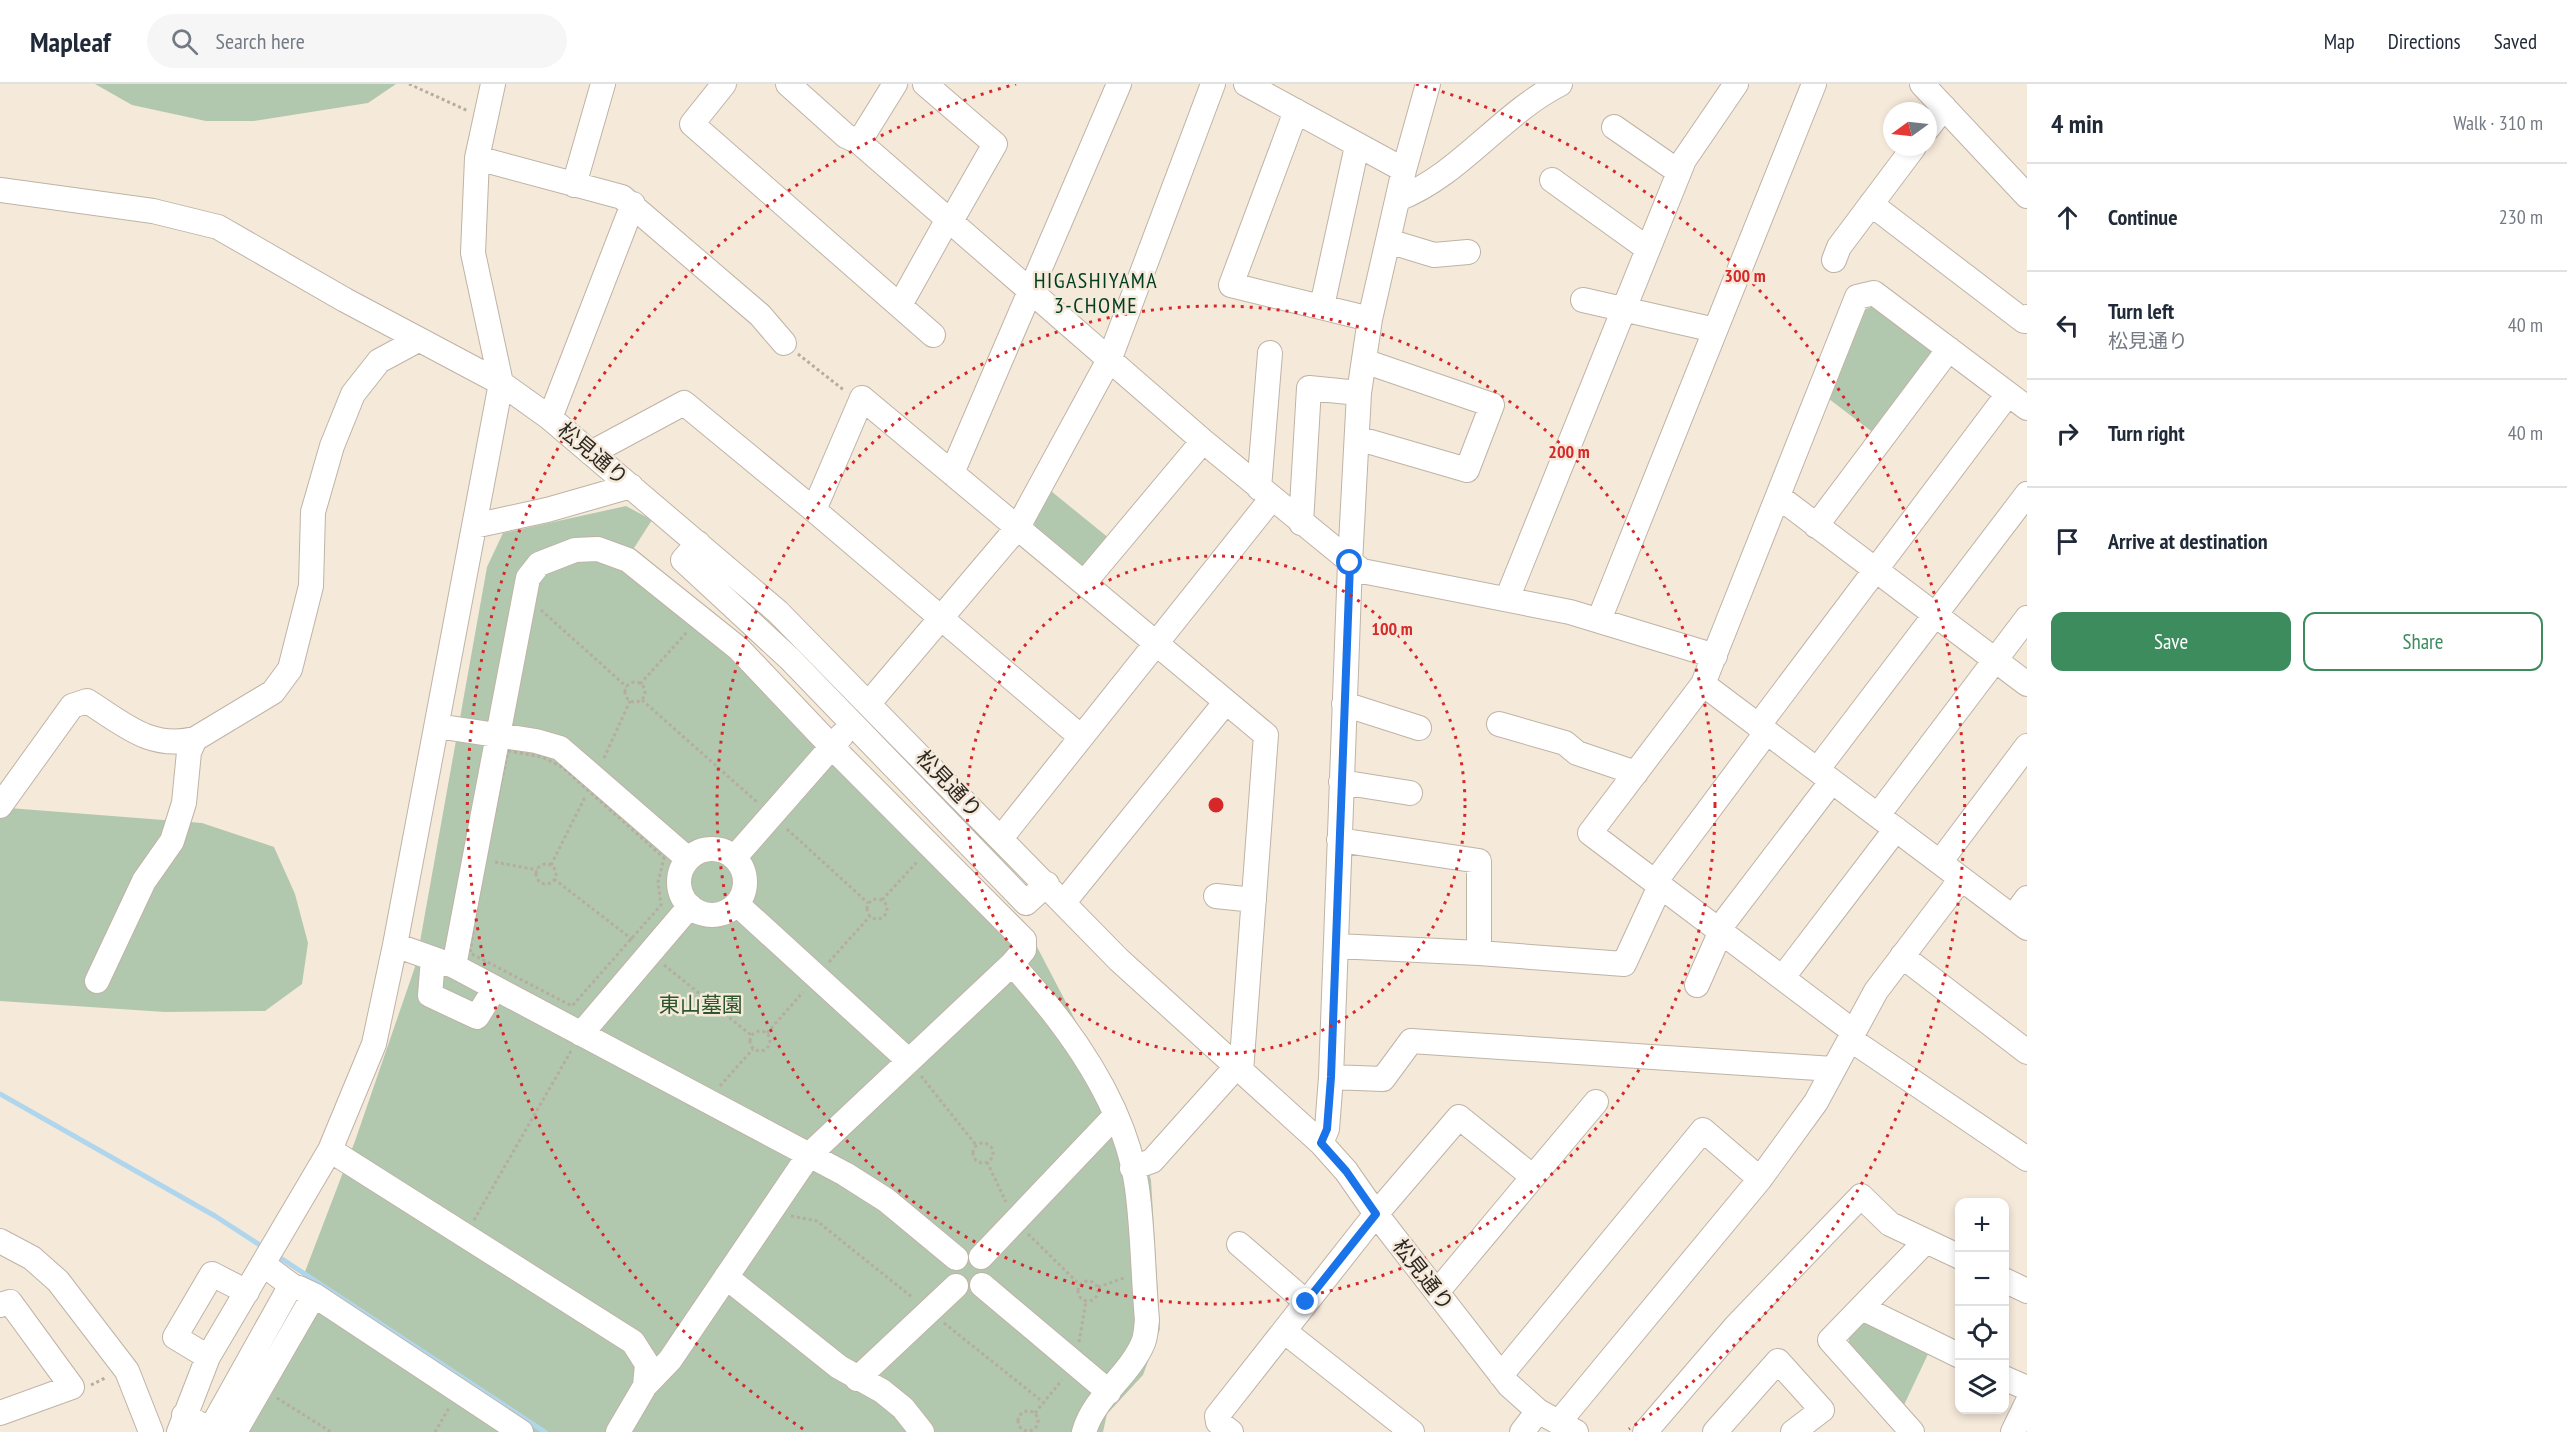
<!DOCTYPE html>
<meta charset="utf-8">
<style>
:root{--surface:#fff;--page:#f6f6f7;--text:#1f2937;--muted:#747a83;--line:#e0e1e3;--accent:#3c8c5d}
body{margin:0;font-family:"PT Sans Narrow","Noto Sans JP",sans-serif;background:var(--page);color:var(--text)}
.controls{position:absolute;right:18px;bottom:18px;display:grid;overflow:hidden;border-radius:12px;box-shadow:0 3px 9px #0003}
.controls button{width:54px;height:54px;display:grid;place-items:center;padding:0;border:0;border-bottom:2px solid var(--line);background:var(--surface);color:var(--text);font:30px sans-serif}
.compass{position:absolute;left:1883px;top:18px;width:54px;height:54px;border-radius:50%;background:var(--surface);box-shadow:0 3px 9px #0003;rotate:255deg}
.stop{position:absolute;width:18px;height:18px;margin:-14px;border:4px solid #1a73e8;border-radius:50%;background:#fff}
.stop.end{background:#1a73e8;border-color:#fff;box-shadow:0 2px 6px #0008}
.list{margin:0;padding:0;list-style:none}
h2{display:flex;justify-content:space-between;align-items:center;height:78px;margin:0;padding:0 24px;font-size:26px}
h2 small{font-size:20px;font-weight:400;color:var(--muted)}
.list li{display:grid;grid-template-columns:39px 1fr auto;gap:18px;align-items:center;box-sizing:border-box;height:108px;padding:0 24px;border-top:2px solid var(--line)}
.list b{display:block;font-size:22px;white-space:nowrap}
.list p{margin:0;font-size:20px;white-space:nowrap;color:var(--muted)}
.list em{font-size:20px;font-style:normal;color:var(--muted)}
.actions{display:flex;gap:12px;padding:18px 24px}
.actions a{flex:1;padding:14px 0;border:2px solid var(--accent);border-radius:12px;text-align:center;font-size:21px;color:var(--accent)}
.actions .main{background:var(--accent);color:#fff}
.icon{flex:none;width:33px;height:33px;fill:none;stroke:currentColor;stroke-width:2;stroke-linecap:round;stroke-linejoin:round}
.map{position:relative;flex:none;width:2027px;height:1348px;overflow:hidden}
header{display:flex;align-items:center;gap:36px;box-sizing:border-box;height:84px;padding:0 30px;background:var(--surface);border-bottom:2px solid var(--line)}
header strong{font-size:28px}
nav{display:flex;gap:33px;margin-inline-start:auto;font-size:21px}
.search{width:420px;height:54px;background:var(--page);display:flex;align-items:center;gap:15px;box-sizing:border-box;padding:0 21px;border-radius:33px;color:var(--muted);font-size:22px}
main{display:flex}
aside{flex:1;background:var(--surface)}
.map>svg:first-child{display:block}
.green{fill:#b1c8af}
.lines{fill:none;stroke-linecap:round;stroke-linejoin:round}
.stream{stroke:#b0d6ed;stroke-width:5}
.minor-casing{stroke:#bfb3a6;stroke-width:26}
.path{stroke:#b6aca0;stroke-width:3;stroke-dasharray:3 3;stroke-linecap:butt}
.minor{stroke:#fff;stroke-width:24}
.route{stroke:#1a73e8;stroke-width:8}
.ring{fill:none;stroke:#d62828;stroke-width:3;stroke-dasharray:3 6}
.labels{text-anchor:middle;stroke-width:5;stroke-linejoin:round;paint-order:stroke}
.street-label{font-size:21px;fill:#2b2722;stroke:#f5e9da}
.park-label{font-size:21px;fill:#2c552c;stroke:#f5e9da}
.neighbourhood-label{font-size:22px;letter-spacing:1.5px;fill:#003c1e;stroke:#f5e9da}
.centre{fill:#d62828;stroke:#f5e9da;stroke-width:3}
.ring-label{font-size:18px;text-anchor:middle;font-weight:bold;fill:#d62828;stroke:#f5e9da;stroke-width:5;stroke-linejoin:round;paint-order:stroke}
</style>
<header>
<strong>Mapleaf</strong>
<div class="search"><svg class="icon" aria-label="search" viewBox="0 0 24 24"><circle cx="10" cy="10" r="6"/><path d="M15 15l6 6"/></svg>Search here</div>
<nav><a>Map</a><a>Directions</a><a>Saved</a></nav>
</header>
<main>
<div class="map">
<svg width="2027" height="1348" viewBox="0 0 2027 1348">
<rect width="100%" height="100%" fill="#f5e9da"/>
<!-- green -->
<path class="green" d="M95,0H396L368,19L254,37H206L132,21Z
M1874,222L1931,266L1933,273L1875,350L1829,315L1866,225Z
M1051,407L1110,455L1087,482L1079,483L1037,447L1034,439Z
M626,422L652,436L634,464L710,527L1024,838L1139,1058L1151,1096L1160,1245L1143,1291L1107,1330L1103,1348H222L298,1206L355,1057L416,880L487,483L503,449Z
M0,721L9,724L202,739L274,763L295,810L308,859L302,900L265,927L165,928L0,917Z
M1871,1239L1929,1268L1904,1321L1849,1260V1254L1862,1240Z"/>
<g class="lines">
<!-- stream -->
<path class="stream" d="M0,1010L215,1132L266,1165
M276,1171L545,1348"/>
<!-- minor casing -->
<g class="minor-casing">
<path id="minor" d="M493,0L477,74L473,169L501,299L550,334L778,528L1119,876L1321,1059L1346,1087L1376,1130L1509,1301L1538,1327L1576,1348
M724,0L692,40L933,251
M788,0L846,52L859,58L1203,357L1362,487L1570,528L1715,572
M925,0L995,60L951,137
M1246,0L1404,86
M1922,0L2027,112
M1296,27L1231,201L1370,235
M1614,43L1679,88
M1928,44L1944,23
M859,58L895,0
M477,74L622,113L760,231L784,259
M1552,96L1648,165
M574,101L603,0
M0,106L153,127L218,143L345,216L501,299L395,861L374,960L330,1066L208,1273L179,1348
M1398,115C1460,91 1501,30 1560,0
M1871,120L2024,237L2027,233
M1388,157L1434,171L1468,168
M1834,176L1839,163L1914,63
M1583,216L1715,246
M900,221L948,135
M1322,222L1357,62
M550,334L633,120
M1357,354L1467,386L1492,321L1364,277
M591,369L684,319L814,426L1081,653
M952,389L1119,0
M1259,404L1270,269
M1779,413L2027,600
M814,426L862,314L1266,651L1241,988
M1301,439L1309,304L1359,309
M474,442L547,426L631,402
M1816,442L1949,265
M698,459L683,476L790,575L1026,819L1047,800
M1084,499L1203,357
M1507,515L1684,76L1736,0
M1599,536L1814,0
M1703,600L2027,844
M869,619L1018,443L1110,274L1213,0
M1344,620L1419,644
M1499,640L1565,659L1577,669L1636,689
M437,642L536,657L560,664L688,775
M1758,642L2008,310
M1817,686L2027,410
M1341,698L1410,709
M0,722L72,622L87,617C124,640 150,666 195,655
M1878,731L2027,534
M1001,754L1272,414
M1339,756L1479,777V869L1624,880L1660,802
M679 798a33 33 0 1 1 66 0a33 33 0 1 1-66 0Z
M735,773L842,651
M1940,778L2027,662
M1655,798L1766,649
M1216,812L1254,816
M1064,818L1225,619
M737,820L909,977
M2013,833L2027,814
M1719,845L1832,697
M395,861L454,882L845,1090L886,1116L956,1174
M1337,862L1479,869
M1902,872L2027,968
M433,875L430,911L477,933L495,904
M1012,880C1068,941 1126,1020 1137,1104C1143,1147 1143,1192 1147,1236C1146,1243 1146,1252 1143,1259C1129,1292 1094,1313 1084,1348
M454,882L528,494L539,480L575,466L598,465L628,476L739,565L832,663L1024,856V866L1012,880L809,1071L670,1276L645,1302
M1783,893L1896,745
M97,897L144,797L172,757L184,719L189,668L195,655L273,608L290,585L311,502L313,428L332,362L353,310L379,277L418,256
M1697,901L1721,847
M1854,948L1590,749L1703,600L1857,213L1874,209L2027,324
M581,950L690,822
M1850,955L2027,1075
M1331,993L1383,995L1411,957L1833,985
M1321,1059L1327,1045L1331,993L1350,479L1359,309L1370,235L1404,86L1428,0
M330,1066L633,1258L647,1280L645,1302L618,1348
M1132,1084L1152,1077L1236,983
M1533,1093L1596,1018
M0,1157L32,1174L58,1197L127,1287L151,1348
M1239,1160L1306,1218
M981,1173L1115,1032
M726,1193L839,1283L882,1307L903,1324L922,1348
M2004,1196L2027,1207
M982,1201L1109,1308
M314,1211L521,1348
M0,1221L10,1218L72,1303L0,1329
M1862,1224L1960,1272
M1284,1247L1412,1348
M208,1273L175,1253L212,1190L247,1208
M1501,1291L1703,1046L1760,1095
M2004,1294L2027,1304
M857,1295L956,1202
M184,1331L210,1346L291,1201L264,1181
M1559,1338L1760,1095L1816,1018L1876,907L1961,795
M235,1348L314,1211L299,1204
M1231,1348L1218,1338L1217,1332L1376,1130L1459,1033L1533,1093L1437,1208
M1522,1348L1538,1327
M1645,1348L1736,1242L1861,1112L1890,1140L1960,1173
M1715,1348L1778,1277L1822,1326L1793,1348
M1912,1348L1830,1256L1926,1157
M2013,1348L2027,1319"/>
</g>
<!-- path -->
<path class="path" d="M409,0L468,27
M798,270L845,307
M541,526L627,603
M625 608a10 10 0 1 1 20 0a10 10 0 1 1-20 0Z
M640,600L687,548
M642,616L757,718
M508,667L542,673L562,683L664,774L658,798L661,821L572,922L470,869L484,776Z
M604,674L630,617
M787,745L868,819
M495,778L537,786
M536 790a10 10 0 1 1 20 0a10 10 0 1 1-20 0Z
M551,781L585,713
M554,795L633,856
M867 825a10 10 0 1 1 20 0a10 10 0 1 1-20 0Z
M882,816L917,778
M829,878L870,832
M664,881L751,951
M750 957a10 10 0 1 1 20 0a10 10 0 1 1-20 0Z
M767,949L803,908
M921,992L976,1061
M720,1002L753,965
M973 1069a10 10 0 1 1 20 0a10 10 0 1 1-20 0Z
M987,1078L1006,1118
M791,1132L817,1137L913,1214
M474,1136L571,967
M1028,1150L1080,1201
M1078 1207a10 10 0 1 1 20 0a10 10 0 1 1-20 0Z
M1098,1203L1124,1194
M944,1239L1043,1318
M1079,1258L1086,1217
M91,1301L107,1293
M277,1314L331,1348
M1018 1337a10 10 0 1 1 20 0a10 10 0 1 1-20 0Z
M1035,1329L1062,1296
M435,1348L449,1324"/>
<!-- minor -->
<use href="#minor" class="minor"/>
</g>
<g class="lines">
<!-- route -->
<path class="route" d="M1306,1218L1376,1130L1346,1087L1321,1059L1327,1045L1331,993L1350,479"/>
</g>
<!-- distance rings -->
<g class="ring">
<circle cx="1216" cy="721" r="249"/>
<circle cx="1216" cy="721" r="499"/>
<path d="M803 1345A748 748 0 0 1 1016 0M1416 0A748 748 0 0 1 1629 1345"/>
</g>
<g class="labels">
<!-- street labels -->
<g class="street-label">
<text transform="translate(593 370) rotate(40)" y="7">松見通り</text>
<text transform="translate(949 700) rotate(46)" y="7">松見通り</text>
<text transform="translate(1423 1191) rotate(52)" y="7">松見通り</text>
</g>
<!-- park labels -->
<g class="park-label">
<text x="701" y="928">東山墓園</text>
</g>
<!-- neighbourhood labels -->
<g class="neighbourhood-label">
<text x="1096" y="204">HIGASHIYAMA<tspan x="1096" dy="25">3-CHOME</tspan></text>
</g>
</g>
<circle cx="1216" cy="721" r="9" class="centre"/>
<g class="ring-label">
<text x="1745" y="198">300 m</text>
<text x="1569" y="374">200 m</text>
<text x="1392" y="551">100 m</text>
</g>
</svg>
<div class="controls">
<button>+</button>
<button>−</button>
<button><svg class="icon" aria-label="locate" viewBox="0 0 24 24"><circle cx="12" cy="12" r="6"/><path d="M12 2v4M12 18v4M2 12h4M18 12h4"/></svg></button>
<button><svg class="icon" aria-label="layers" viewBox="0 0 24 24"><path d="M12 4l9 5-9 5-9-5zM3 14l9 5 9-5"/></svg></button>
</div>
<svg class="compass" viewBox="-18 -18 36 36"><path d="M0-13l5 13h-10z" fill="#e53935"/><path d="M0 13l5-13h-10z" fill="#747a83"/></svg>
<div class="stop" style="left:1350px;top:479px"></div>
<div class="stop end" style="left:1306px;top:1218px"></div>
</div>
<aside>
<h2>4 min<small>Walk · 310 m</small></h2>
<ul class="list">
<li><svg class="icon" aria-label="ahead" viewBox="0 0 24 24"><path d="M12 20V5M6 11l6-6 6 6"/></svg><div><b>Continue</b></div><em>230 m</em></li>
<li><svg class="icon" aria-label="left" viewBox="0 0 24 24"><path d="M17 20v-9H6M10 6l-5 5 5 5"/></svg><div><b>Turn left</b><p>松見通り</p></div><em>40 m</em></li>
<li><svg class="icon" aria-label="right" viewBox="0 0 24 24"><path d="M7 20v-9h11M14 6l5 5-5 5"/></svg><div><b>Turn right</b></div><em>40 m</em></li>
<li><svg class="icon" aria-label="arrive" viewBox="0 0 24 24"><path d="M6 21V4h12l-3 4 3 4H6"/></svg><div><b>Arrive at destination</b></div></li>
</ul>
<div class="actions"><a class="main">Save</a><a>Share</a></div>
</aside>
</main>
